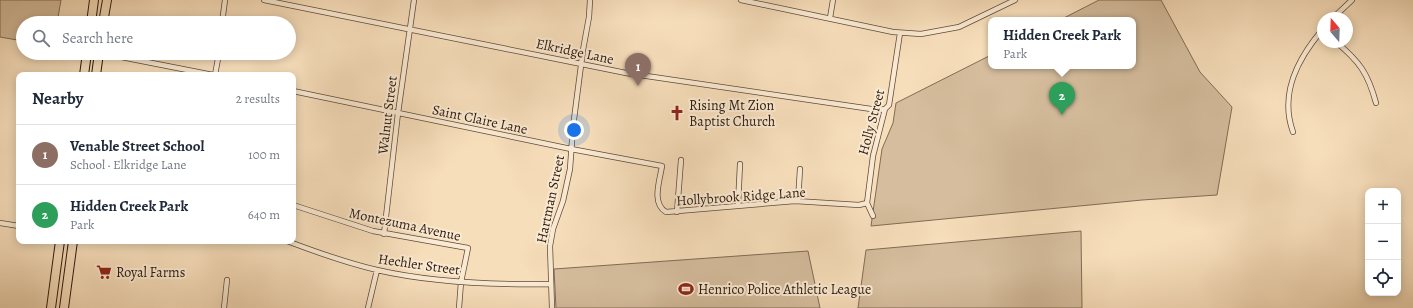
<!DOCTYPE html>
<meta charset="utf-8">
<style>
:root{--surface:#fff;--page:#f2f2f3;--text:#1f2937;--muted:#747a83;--line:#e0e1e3;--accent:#1a73e8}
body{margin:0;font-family:Alegreya,serif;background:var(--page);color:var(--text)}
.controls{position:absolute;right:12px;bottom:12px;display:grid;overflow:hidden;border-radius:8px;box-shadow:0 2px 10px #0003}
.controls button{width:36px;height:36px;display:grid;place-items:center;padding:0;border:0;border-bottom:1px solid var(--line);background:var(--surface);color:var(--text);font:20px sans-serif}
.compass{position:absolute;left:1317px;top:12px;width:36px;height:36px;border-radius:50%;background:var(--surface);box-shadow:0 2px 10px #0003;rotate:341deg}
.you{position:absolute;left:574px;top:130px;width:14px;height:14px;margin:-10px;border:3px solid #fff;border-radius:50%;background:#1a73e8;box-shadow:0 0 0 6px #1a73e833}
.badge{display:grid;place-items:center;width:26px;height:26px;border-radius:50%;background:var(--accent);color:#fff;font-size:13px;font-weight:700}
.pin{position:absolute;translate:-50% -33px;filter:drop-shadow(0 1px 2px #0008)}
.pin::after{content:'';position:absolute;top:21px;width:14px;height:12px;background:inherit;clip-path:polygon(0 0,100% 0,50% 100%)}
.popup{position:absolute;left:988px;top:17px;width:148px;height:52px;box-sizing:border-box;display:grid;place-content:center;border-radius:8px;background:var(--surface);filter:drop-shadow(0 1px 3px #0005);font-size:13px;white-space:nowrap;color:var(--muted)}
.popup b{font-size:15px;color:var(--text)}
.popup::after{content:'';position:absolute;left:50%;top:100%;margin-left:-8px;border:8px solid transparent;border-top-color:var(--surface)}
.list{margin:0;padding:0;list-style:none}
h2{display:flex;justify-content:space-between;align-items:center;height:52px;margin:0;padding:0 16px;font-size:17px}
h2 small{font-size:13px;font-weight:400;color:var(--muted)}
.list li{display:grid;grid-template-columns:26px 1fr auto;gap:12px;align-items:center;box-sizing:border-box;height:60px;padding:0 16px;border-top:1px solid var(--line)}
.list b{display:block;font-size:15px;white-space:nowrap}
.list p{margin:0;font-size:13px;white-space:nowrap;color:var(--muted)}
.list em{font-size:13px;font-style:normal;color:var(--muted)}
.icon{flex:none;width:22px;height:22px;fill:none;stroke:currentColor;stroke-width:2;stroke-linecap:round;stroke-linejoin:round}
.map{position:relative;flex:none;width:1413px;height:308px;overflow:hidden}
.search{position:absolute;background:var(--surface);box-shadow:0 2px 10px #0003;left:16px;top:16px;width:280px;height:44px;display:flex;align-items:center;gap:10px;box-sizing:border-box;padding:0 14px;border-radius:22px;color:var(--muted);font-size:15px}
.panel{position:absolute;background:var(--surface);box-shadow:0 2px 10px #0003;left:16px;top:72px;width:280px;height:172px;border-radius:8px}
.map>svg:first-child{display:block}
.green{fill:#d5bd9d;stroke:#816c55}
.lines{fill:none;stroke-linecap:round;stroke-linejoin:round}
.street-casing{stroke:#604b38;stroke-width:6}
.highway-casing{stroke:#2d1a0d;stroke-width:10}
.street{stroke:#faead3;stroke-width:4.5}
.highway{stroke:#f7debb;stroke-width:8}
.labels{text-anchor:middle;stroke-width:4;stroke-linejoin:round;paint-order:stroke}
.street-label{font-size:14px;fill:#2d1a0d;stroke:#faead3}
.poi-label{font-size:14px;fill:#2d1a0d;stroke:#faead3;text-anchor:start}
</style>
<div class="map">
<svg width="1413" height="308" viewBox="0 0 1413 308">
<rect width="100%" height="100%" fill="#f7debb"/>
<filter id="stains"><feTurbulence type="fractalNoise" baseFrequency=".005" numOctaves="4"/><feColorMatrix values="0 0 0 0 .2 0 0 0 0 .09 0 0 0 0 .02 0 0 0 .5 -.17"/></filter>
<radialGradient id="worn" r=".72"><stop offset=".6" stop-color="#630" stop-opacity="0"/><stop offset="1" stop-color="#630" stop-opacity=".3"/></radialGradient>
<!-- green -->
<path class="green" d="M0,0H61L57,23H23V41L0,37Z
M1099,0H1161L1200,72L1232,107L1217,195L1142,200L871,226L882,149L893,123L896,103L991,55V66H1133V20H1060Z
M1081,231L1082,308H858L866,250Z
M808,251L820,308H556L554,269Z"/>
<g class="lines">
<!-- street casing -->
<g class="street-casing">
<path id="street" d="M264,0L626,73L878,110L885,109
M741,0L893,32L921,34L959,27L1015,0
M830,18L833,0
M1333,18L1352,0
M222,23L225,0
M1336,42C1359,61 1368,73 1376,103
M101,53L213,75
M215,75L219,53
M293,91L571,149L662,166C660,180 651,203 666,212L795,201L859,205L867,203
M1293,132C1279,93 1298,58 1323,29
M798,201L800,169
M293,205L373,231L468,248L461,282L459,308
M738,205L740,164
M677,212L681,160
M873,216L867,203L873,156L885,109L889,105L900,33
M0,223L19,226
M384,234L398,113L414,0
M287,241C316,252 347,263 377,270C434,283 494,285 551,284
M224,308L227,280
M368,308L377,270
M552,308L550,246L553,229L563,201L570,169L573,127L583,50L589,17L590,0"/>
</g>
<!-- highway casing -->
<g class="highway-casing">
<path id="highway" d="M91,23L94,0
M103,23L107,0
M84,75L87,53
M96,75L99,53
M51,308L60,241
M64,308L73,241"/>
</g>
<!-- street -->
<use href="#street" class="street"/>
<!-- highway -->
<use href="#highway" class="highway"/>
</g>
<!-- icons -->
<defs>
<g id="church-bare" transform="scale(1.2)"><path d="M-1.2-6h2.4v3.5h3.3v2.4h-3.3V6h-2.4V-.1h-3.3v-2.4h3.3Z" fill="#8f2418" stroke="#faead3" stroke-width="2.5" paint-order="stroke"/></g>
<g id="supermarket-bare" transform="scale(1.2)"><path d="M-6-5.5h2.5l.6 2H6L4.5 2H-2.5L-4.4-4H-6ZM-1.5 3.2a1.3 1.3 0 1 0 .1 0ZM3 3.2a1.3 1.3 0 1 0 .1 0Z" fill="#8f2418" stroke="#faead3" stroke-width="2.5" paint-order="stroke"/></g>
<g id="stadium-bare" transform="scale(1.2)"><path d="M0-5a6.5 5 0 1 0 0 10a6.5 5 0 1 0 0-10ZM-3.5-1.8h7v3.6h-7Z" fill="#8f2418" stroke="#faead3" stroke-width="2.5" paint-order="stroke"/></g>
</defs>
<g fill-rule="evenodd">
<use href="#church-bare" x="677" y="113"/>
<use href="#supermarket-bare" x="104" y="272"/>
<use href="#stadium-bare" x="686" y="289"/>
</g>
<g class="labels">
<!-- street labels -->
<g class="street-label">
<text transform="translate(575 51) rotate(12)" y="5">Elkridge Lane</text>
<text transform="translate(387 115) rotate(-83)" y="5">Walnut Street</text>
<text transform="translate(480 119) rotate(12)" y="5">Saint Claire Lane</text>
<text transform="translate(871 122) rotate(-75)" y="5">Holly Street</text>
<text transform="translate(741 196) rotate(-4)" y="5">Hollybrook Ridge Lane</text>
<text transform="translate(550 199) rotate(-78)" y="5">Hartman Street</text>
<text transform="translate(405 224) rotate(12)" y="5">Montezuma Avenue</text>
<text transform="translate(419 264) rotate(8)" y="5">Hechler Street</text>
</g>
<!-- poi labels -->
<g class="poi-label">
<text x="689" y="110">Rising Mt Zion<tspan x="689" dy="16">Baptist Church</tspan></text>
<text x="116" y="277">Royal Farms</text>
<text x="698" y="294">Henrico Police Athletic League</text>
</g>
</g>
<rect width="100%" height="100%" filter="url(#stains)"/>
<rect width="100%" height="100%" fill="url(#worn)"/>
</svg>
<div class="controls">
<button>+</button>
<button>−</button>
<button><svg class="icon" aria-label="locate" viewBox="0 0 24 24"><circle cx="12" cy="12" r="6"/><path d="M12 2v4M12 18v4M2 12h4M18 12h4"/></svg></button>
</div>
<svg class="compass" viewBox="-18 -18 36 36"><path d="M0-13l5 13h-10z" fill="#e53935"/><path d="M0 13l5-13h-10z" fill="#747a83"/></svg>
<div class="you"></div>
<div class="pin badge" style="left:638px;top:86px;background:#8d6e63">1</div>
<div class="pin badge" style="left:1062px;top:115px;background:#2e9e5b">2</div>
<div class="popup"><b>Hidden Creek Park</b>Park</div>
<div class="search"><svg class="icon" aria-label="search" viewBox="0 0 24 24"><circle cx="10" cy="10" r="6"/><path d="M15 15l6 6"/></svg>Search here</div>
<section class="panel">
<h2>Nearby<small>2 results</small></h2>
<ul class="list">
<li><span class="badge" style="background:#8d6e63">1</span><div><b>Venable Street School</b><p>School · Elkridge Lane</p></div><em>100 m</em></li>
<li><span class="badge" style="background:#2e9e5b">2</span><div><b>Hidden Creek Park</b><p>Park</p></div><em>640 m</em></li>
</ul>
</section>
</div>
